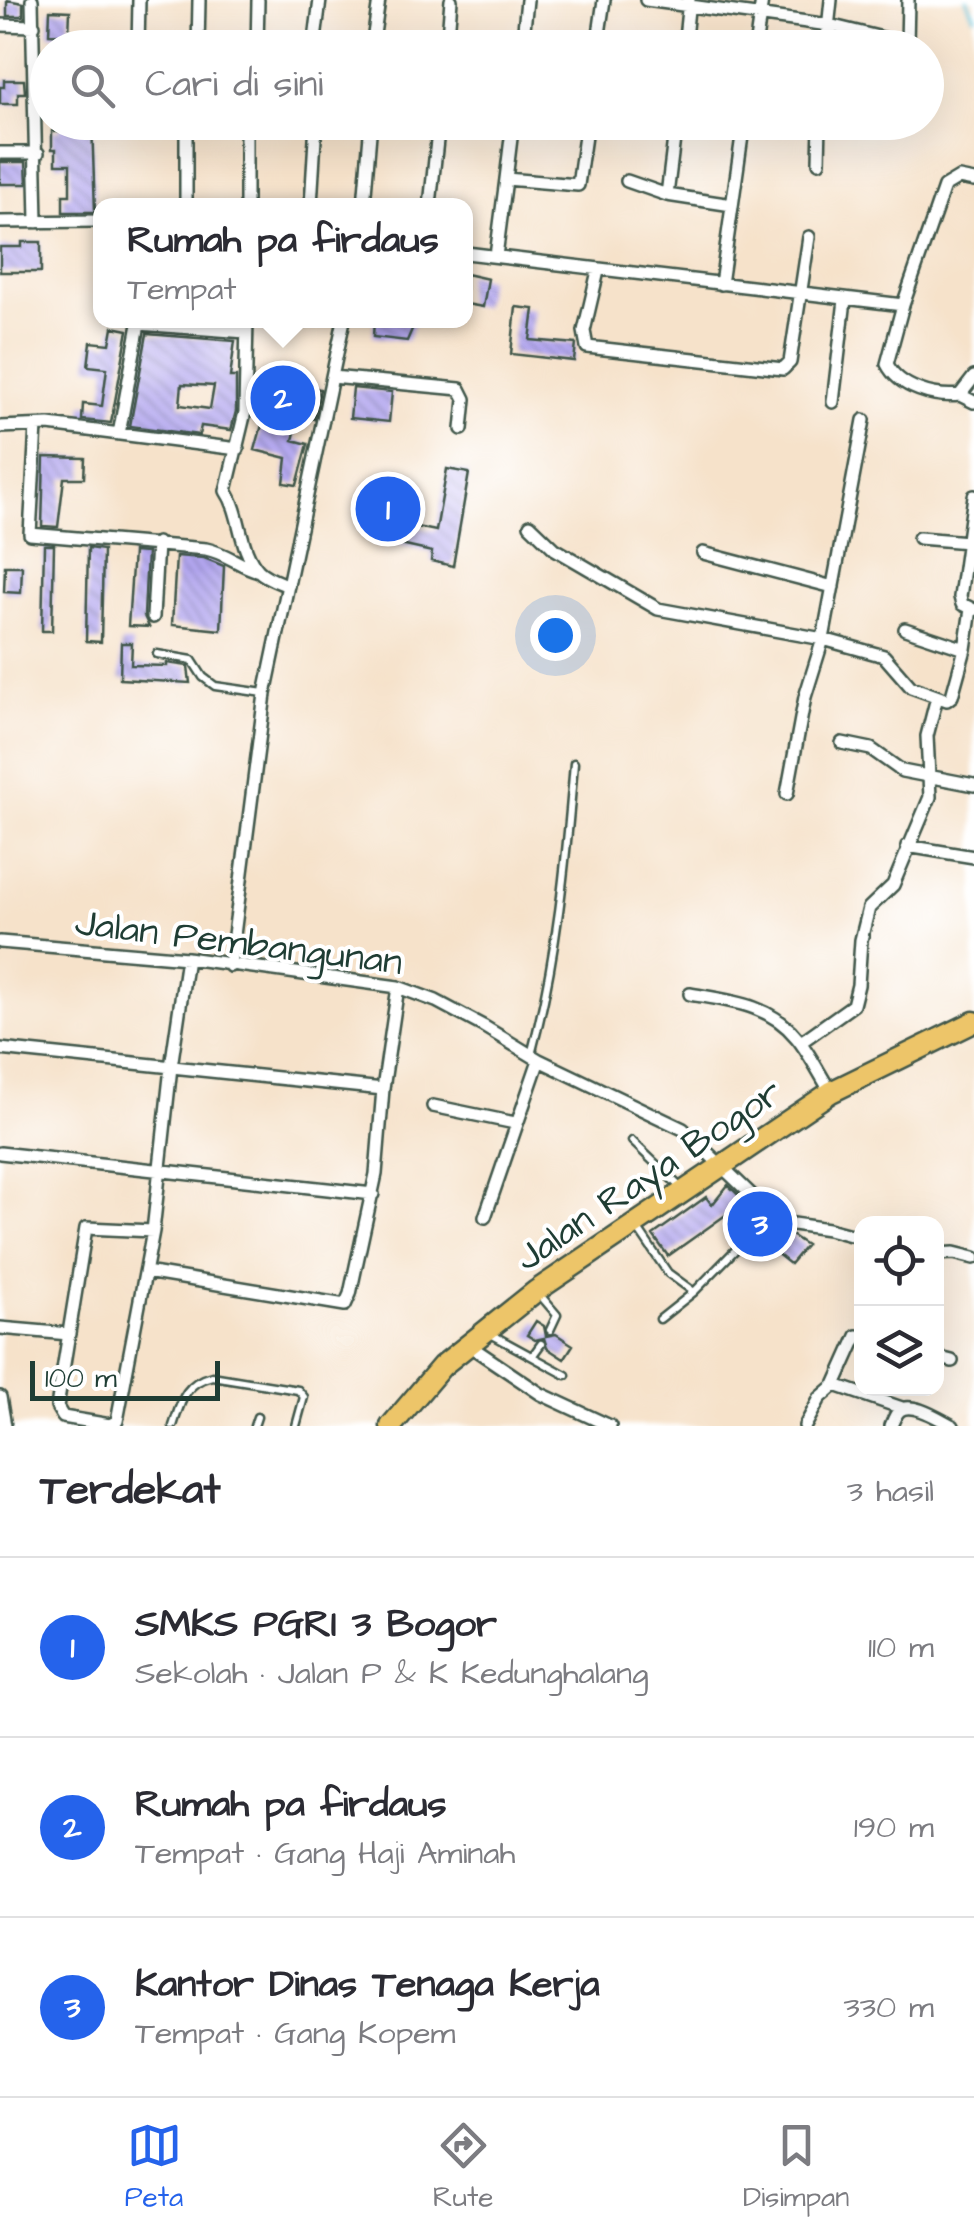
<!DOCTYPE html>
<html lang="id">
<meta charset="utf-8">
<style>
:root{--surface:#fff;--page:#f2f2f3;--text:#2b2b33;--muted:#7c7c81;--line:#e1e1e2;--accent:#2563eb}
body{margin:0;font-family:"Architects Daughter",sans-serif;background:var(--page);color:var(--text)}
.controls{position:absolute;right:30px;bottom:30px;display:grid;overflow:hidden;border-radius:20px;box-shadow:0 10px 40px #0002}
.controls button{width:90px;height:90px;display:grid;place-items:center;padding:0;border:0;border-bottom:2px solid var(--line);background:var(--surface);color:var(--text);font:50px sans-serif}
.scale{position:absolute;left:30px;bottom:25px;width:190px;box-sizing:border-box;padding-left:10px;border:5px solid #1f3d34;border-top:0;font-size:28px;line-height:35px;white-space:nowrap;color:#1f3d34;-webkit-text-stroke:8px #fff;paint-order:stroke}
.you{position:absolute;left:555px;top:635px;width:35px;height:35px;margin:-25px;border:8px solid #fff;border-radius:50%;background:#1a73e8;box-shadow:0 0 0 15px #1a73e833}
.badge{display:grid;place-items:center;width:65px;height:65px;border-radius:50%;background:var(--accent);color:#fff;font-size:32px;font-weight:700}
.pin{position:absolute;translate:-50% -50%;border:5px solid #fff;box-shadow:0 2px 10px #0006}
.popup{position:absolute;left:93px;top:198px;width:380px;height:130px;box-sizing:border-box;display:grid;place-content:center;border-radius:20px;background:var(--surface);filter:drop-shadow(0 2px 8px #0005);font-size:32px;white-space:nowrap;color:var(--muted)}
.popup b{font-size:38px;color:var(--text)}
.popup::after{content:'';position:absolute;left:50%;top:100%;margin-left:-20px;border:20px solid transparent;border-top-color:var(--surface)}
.list{margin:0;padding:0;list-style:none}
h2{display:flex;justify-content:space-between;align-items:center;height:130px;margin:0;padding:0 40px;font-size:42px}
h2 small{font-size:32px;font-weight:400;color:var(--muted)}
.list li{display:grid;grid-template-columns:65px 1fr auto;gap:30px;align-items:center;box-sizing:border-box;height:180px;padding:0 40px;border-top:2px solid var(--line)}
.list b{display:block;font-size:38px;white-space:nowrap}
.list p{margin:0;font-size:32px;white-space:nowrap;color:var(--muted)}
.list em{font-size:32px;font-style:normal;color:var(--muted)}
.icon{flex:none;width:55px;height:55px;fill:none;stroke:currentColor;stroke-width:2;stroke-linecap:round;stroke-linejoin:round}
.map{position:relative;flex:none;width:974px;height:1426px;overflow:hidden}
.search{position:absolute;background:var(--surface);box-shadow:0 10px 40px #0002;left:30px;right:30px;top:30px;height:110px;display:flex;align-items:center;gap:25px;box-sizing:border-box;padding:0 35px;border-radius:55px;color:var(--muted);font-size:38px}
.sheet{height:670px;background:var(--surface)}
nav{display:flex;justify-content:space-around;align-items:center;box-sizing:border-box;height:140px;border-top:2px solid var(--line);background:var(--surface);font-size:28px;color:var(--muted)}
nav a{display:grid;justify-items:center;gap:5px}
nav .on{color:var(--accent)}
.map>svg:first-child{display:block}
.lines{fill:none;stroke-linecap:round;stroke-linejoin:round}
.stream{stroke:#5fc4dc;stroke-width:4}
.building{fill:url(#building-back-hatch);fill-rule:evenodd}
.service-casing{stroke:#3f564a;stroke-width:11}
.minor-casing{stroke:#3f564a;stroke-width:16}
.trunk-casing{stroke:#3f564a;stroke-width:25}
.service{stroke:#fff;stroke-width:6}
.minor{stroke:#fff;stroke-width:11}
.trunk{stroke:#edc569;stroke-width:20}
.labels{text-anchor:middle;stroke-width:8;stroke-linejoin:round;paint-order:stroke}
.street-label{font-size:38px;fill:#1f3d34;stroke:#fff}
</style>
<div class="map">
<svg width="974" height="1426" viewBox="0 0 974 1426">
<defs>
<pattern id="building-back-hatch" width="6" height="6" patternUnits="userSpaceOnUse" patternTransform="scale(2.5)"><rect width="6" height="6" fill="#b2a6ef"/><path d="M-1 5l2 2M0 0l6 6M5-1l2 2" fill="none" stroke="#9088c2"/></pattern>
</defs>
<rect width="100%" height="100%" fill="#fff"/>
<filter id="ink" filterUnits="userSpaceOnUse"><feTurbulence type="fractalNoise" baseFrequency=".01" numOctaves="2"/><feDisplacementMap in="SourceGraphic" scale="20" xChannelSelector="R" yChannelSelector="G"/><feConvolveMatrix kernelMatrix="1 2 1 2 8 2 1 2 1" color-interpolation-filters="sRGB"/></filter>
<filter id="wash" filterUnits="userSpaceOnUse"><feTurbulence type="fractalNoise" baseFrequency=".0048" numOctaves="4" result="noise"/><feDisplacementMap in="SourceGraphic" scale="40" xChannelSelector="R" yChannelSelector="G"/><feGaussianBlur stdDeviation="2.25" result="paint"/><feColorMatrix in="noise" values="0 0 0 0 0 0 0 0 0 0 0 0 0 0 0 0 0 1.4 0 .05"/><feComposite in="paint" operator="in"/></filter>
<g filter="url(#wash)">
<rect width="100%" height="100%" fill="#f6e2ca"/>
<g class="lines">
<!-- stream -->
<path class="stream" d="M967,0L974,16"/>
</g>
<g id="blocks">
<!-- building -->
<path class="building" d="M7,0L23,3V16H7Z
M50,10L70,11L69,35L49,34Z
M4,80H24L25,93H18V104H0V87H4Z
M68,122H92L95,212H63V195H70V164H56V149H52V131H60V125Z
M0,162H26L27,184H0Z
M22,242H41V272H0V247H22Z
M466,274L488,279L483,307L466,304Z
M516,307L534,309L530,340L576,344L574,361L511,354Z
M374,320H416L407,341L373,337Z
M113,327L128,330L111,423L82,420L83,404L102,406L107,368L88,366L91,342L110,344Z
M147,334L235,341L230,377H236V411L231,430L201,426L199,435L130,426ZM182,384L214,386L210,409L180,405Z
M300,383L320,389L314,419L300,414L293,440L308,444L297,485L284,483L287,458L255,450L265,414L274,417L282,393L295,397Z
M353,388L392,392L389,422L350,418Z
M44,457L85,458L84,478H64L58,527L42,526Z
M447,469L469,473L453,566L431,561L432,552L370,538L377,503L400,508L397,523L436,531Z
M44,545H54L52,631H42Z
M88,548L103,550L101,642L86,641Z
M133,552L147,553L144,616L149,627L128,626Z
M176,556L204,558L224,566L221,630L172,625Z
M5,566H22L21,593L4,592Z
M121,643H132L131,665L167,666V663L188,666L190,683L120,679Z
M728,1185L757,1213L806,1245L790,1264L727,1214L668,1256L653,1235L706,1197L712,1205Z
M536,1321L544,1326L546,1336L556,1334L573,1345L564,1359L547,1348L544,1338L535,1340L527,1335Z"/>
</g>
</g>
<g filter="url(#ink)">
<use href="#blocks" fill-opacity="0" stroke="#3f564a" stroke-width="2.5"/>
<g class="lines">
<!-- service casing -->
<g class="service-casing">
<path id="service" d="M157,654L192,660L203,677L215,686L264,693
M531,1055C557,958 566,862 574,763
M632,1141L680,1187
M638,1229L668,1273L694,1292L745,1240
M540,1295L557,1315L550,1330
M660,1319L694,1292
M489,1333L566,1375
M533,1355L541,1344
M173,1426C181,1402 184,1383 212,1376L298,1390L304,1397L296,1426
M254,1426L257,1417"/>
</g>
<!-- minor casing -->
<g class="minor-casing">
<path id="minor" d="M32,0L37,222
M646,0L829,25L907,44L908,0
M0,25L34,26
M138,48L139,0
M198,48L199,0
M257,48L258,0
M314,48L320,0
M372,48L379,0
M447,48L451,0
M522,48L527,0
M597,48L604,0
M684,48L689,0
M755,48L762,0
M826,48L831,0
M635,128L675,134
M0,153H38
M819,162L820,122
M506,179L513,122
M627,181L667,195L732,205
M974,181L959,178L944,187L903,305L887,364C899,388 935,398 960,395L974,377
M667,195L676,122
M186,205V122
M246,205V122
M311,205L316,122
M364,205L371,122
M430,205L439,122
M0,222L100,221
M466,253L903,305
M496,256L506,179L578,185L587,122
M598,271L584,331L587,347L783,369L790,362L809,237
M721,284L744,122
M247,320L245,412L226,491C242,514 238,549 259,571C266,578 279,582 288,586
M332,377L460,389L465,399L462,429
M960,395L974,402
M833,402L845,300
M36,426L30,534L206,549C227,553 239,566 259,571
M0,427L49,425L238,449
M119,434L139,324L246,332
M974,496L960,597L962,604L974,610
M530,525L555,549L658,609L823,639L884,656L911,687L947,700L952,696L965,649L971,609
M919,538L968,542
M703,553L833,587
M153,617L157,543
M905,629L965,649
M842,743L871,749L902,771L974,785
M787,794L805,697L823,639L864,420
M907,846L974,857
M0,942L187,958L398,987L436,1001L483,1026L539,1060L683,1129L763,1206L786,1223L828,1229L862,1238
M230,966L265,694L344,320
M690,994C730,1001 770,1004 797,1038C810,1054 820,1075 831,1092
M801,1042L853,1005L858,985L861,940L869,908L893,885L930,797L927,736L937,697
M0,1049L383,1089
M433,1106L515,1123
M0,1153L373,1194
M485,1217L539,1060
M153,1231L86,1228L57,1407L63,1417L110,1425L117,1421L153,1231L171,1067L187,958
M936,1254L954,1253L974,1258
M146,1272L345,1305L350,1294L376,1174L383,1089L398,987
M0,1328L69,1334
M467,1344L541,1394L610,1426
M936,1357L952,1361
M835,1385L857,1336L862,1337
M0,1397L5,1426
M805,1426L820,1398L835,1385L902,1408
M891,1426C893,1421 895,1415 899,1411C911,1400 941,1420 953,1426"/>
</g>
<!-- trunk casing -->
<g class="trunk-casing">
<path id="trunk" d="M391,1426L442,1366L536,1291L831,1092L974,1022"/>
</g>
<!-- service -->
<use href="#service" class="service"/>
<!-- minor -->
<use href="#minor" class="minor"/>
<!-- trunk -->
<use href="#trunk" class="trunk"/>
</g>
</g>
<g class="labels">
<!-- street labels -->
<g class="street-label">
<text transform="translate(239 941) rotate(7)" y="13">Jalan Pembangunan</text>
<text transform="translate(648 1174) rotate(-34)" y="13">Jalan Raya Bogor</text>
</g>
</g>
</svg>
<div class="controls">
<button><svg class="icon" aria-label="locate" viewBox="0 0 24 24"><circle cx="12" cy="12" r="6"/><path d="M12 2v4M12 18v4M2 12h4M18 12h4"/></svg></button>
<button><svg class="icon" aria-label="layers" viewBox="0 0 24 24"><path d="M12 4l9 5-9 5-9-5zM3 14l9 5 9-5"/></svg></button>
</div>
<div class="scale">100 m</div>
<div class="you"></div>
<div class="pin badge" style="left:388px;top:509px">1</div>
<div class="pin badge" style="left:283px;top:398px">2</div>
<div class="popup"><b>Rumah pa firdaus</b>Tempat</div>
<div class="pin badge" style="left:760px;top:1224px">3</div>
<div class="search"><svg class="icon" aria-label="search" viewBox="0 0 24 24"><circle cx="10" cy="10" r="6"/><path d="M15 15l6 6"/></svg>Cari di sini</div>
</div>
<section class="sheet">
<h2>Terdekat<small>3 hasil</small></h2>
<ul class="list">
<li><span class="badge">1</span><div><b>SMKS PGRI 3 Bogor</b><p>Sekolah · Jalan P &amp; K Kedunghalang</p></div><em>110 m</em></li>
<li><span class="badge">2</span><div><b>Rumah pa firdaus</b><p>Tempat · Gang Haji Aminah</p></div><em>190 m</em></li>
<li><span class="badge">3</span><div><b>Kantor Dinas Tenaga Kerja</b><p>Tempat · Gang Kopem</p></div><em>330 m</em></li>
</ul>
</section>
<nav>
<a class="on"><svg class="icon" aria-label="map" viewBox="0 0 24 24"><path d="M3 6l6-2 6 2 6-2v14l-6 2-6-2-6 2zM9 4v14M15 6v14"/></svg>Peta</a>
<a><svg class="icon" aria-label="directions" viewBox="0 0 24 24"><path d="M12 3l9 9-9 9-9-9zM9 14v-3h6M13 9l2 2-2 2"/></svg>Rute</a>
<a><svg class="icon" aria-label="saved" viewBox="0 0 24 24"><path d="M7 4h10v16l-5-4-5 4z"/></svg>Disimpan</a>
</nav>
